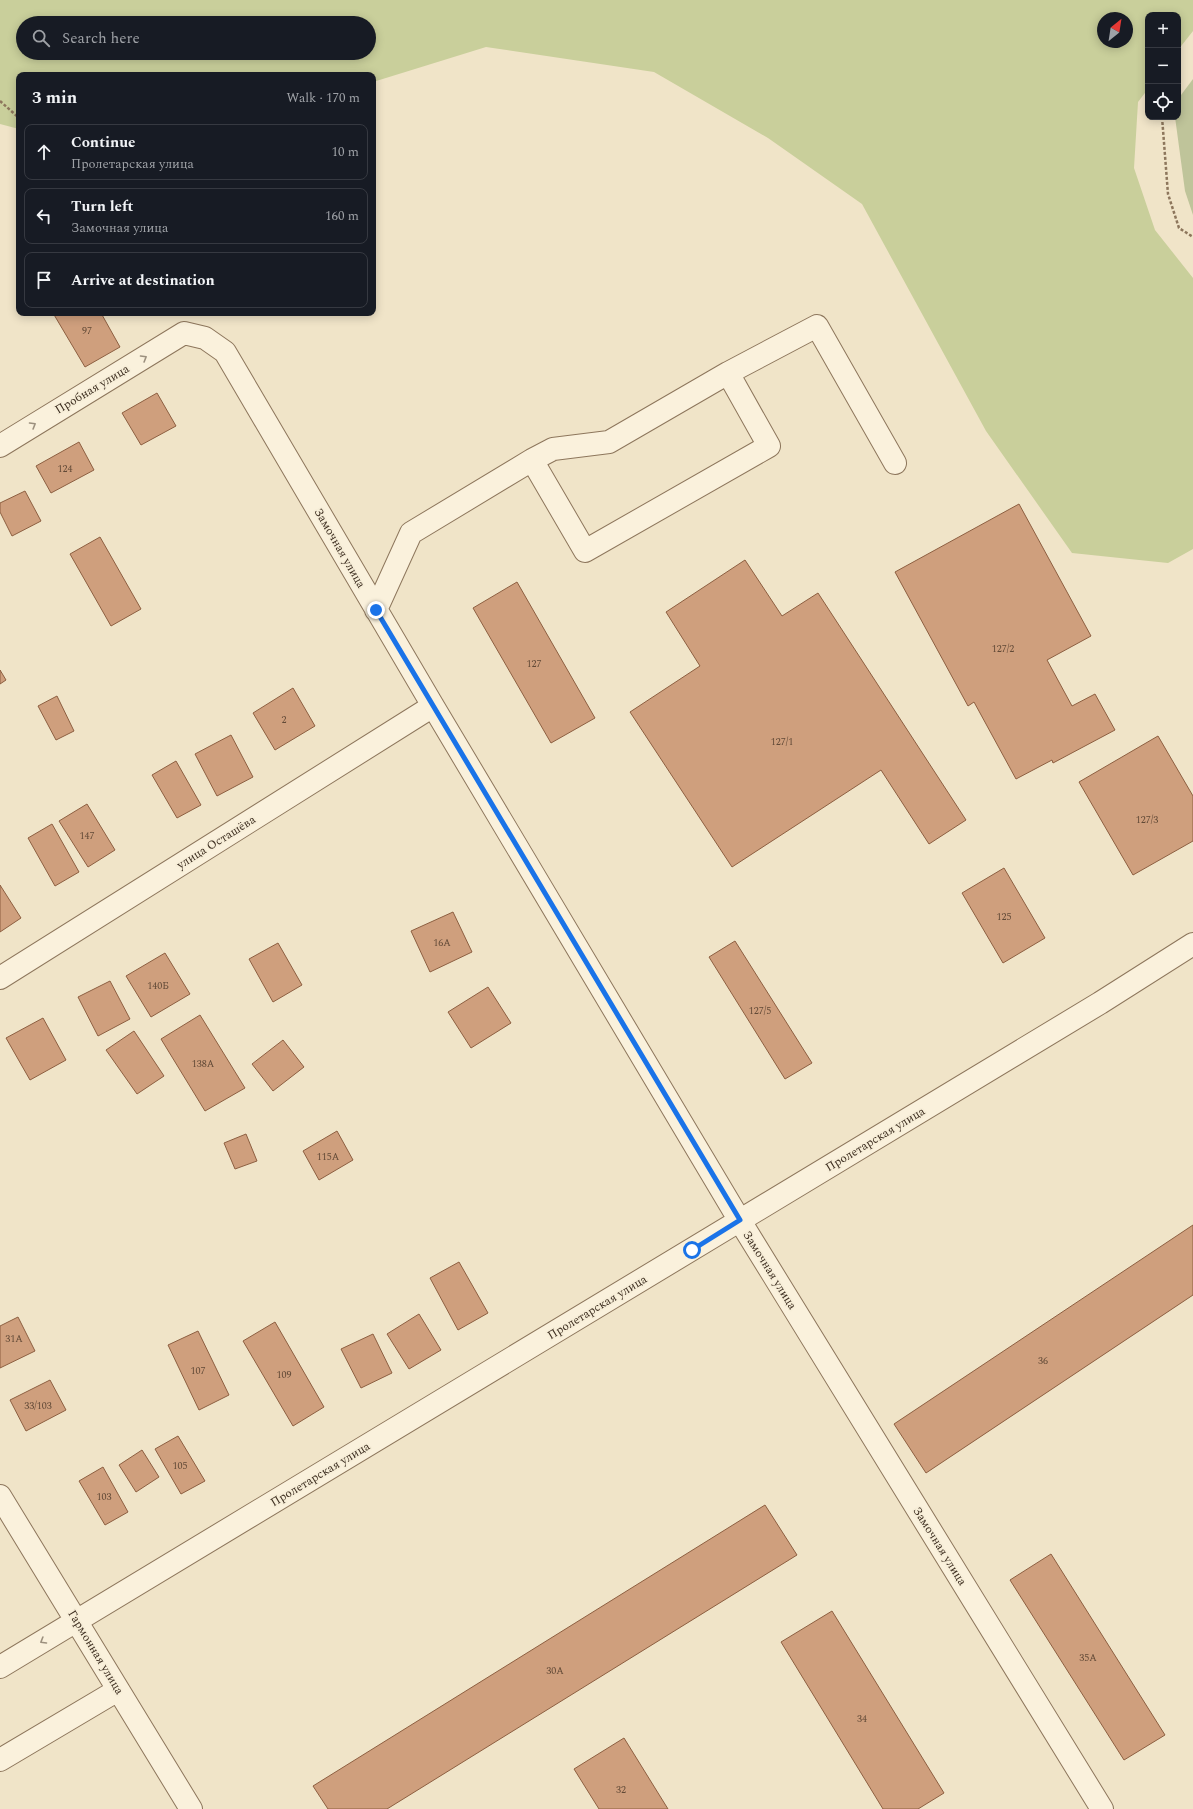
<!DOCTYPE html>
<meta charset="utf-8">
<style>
:root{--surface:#171b24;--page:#242831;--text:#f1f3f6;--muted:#9ea1a6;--line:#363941}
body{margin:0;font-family:Spectral,serif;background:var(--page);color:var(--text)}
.controls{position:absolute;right:12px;top:12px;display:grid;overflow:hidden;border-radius:8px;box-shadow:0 2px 10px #0003}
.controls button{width:36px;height:36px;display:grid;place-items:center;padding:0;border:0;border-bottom:1px solid var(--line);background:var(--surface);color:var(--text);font:20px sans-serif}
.compass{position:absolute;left:1097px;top:12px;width:36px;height:36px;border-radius:50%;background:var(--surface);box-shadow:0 2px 10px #0003;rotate:30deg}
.stop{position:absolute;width:12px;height:12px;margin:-9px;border:3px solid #1a73e8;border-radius:50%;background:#fff}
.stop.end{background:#1a73e8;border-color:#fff;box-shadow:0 1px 4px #0008}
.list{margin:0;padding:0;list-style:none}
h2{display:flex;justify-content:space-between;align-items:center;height:52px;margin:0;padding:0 16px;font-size:17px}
h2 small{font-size:13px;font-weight:400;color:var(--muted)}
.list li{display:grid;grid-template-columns:26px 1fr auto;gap:12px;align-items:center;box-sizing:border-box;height:56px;margin:0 8px 8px;padding:0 8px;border:1px solid var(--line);border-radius:8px}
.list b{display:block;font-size:15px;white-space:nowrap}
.list p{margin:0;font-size:13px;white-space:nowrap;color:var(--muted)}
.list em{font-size:13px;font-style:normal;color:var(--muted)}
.icon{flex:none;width:22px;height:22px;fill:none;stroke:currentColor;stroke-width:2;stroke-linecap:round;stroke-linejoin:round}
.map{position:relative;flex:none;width:1193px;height:1809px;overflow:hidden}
.search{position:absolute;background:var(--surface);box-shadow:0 2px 10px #0003;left:16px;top:16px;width:360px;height:44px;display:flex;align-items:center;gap:10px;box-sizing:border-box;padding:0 14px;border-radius:22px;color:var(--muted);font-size:15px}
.panel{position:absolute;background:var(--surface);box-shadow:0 2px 10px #0003;left:16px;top:72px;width:360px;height:244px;border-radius:8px}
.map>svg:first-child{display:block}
.green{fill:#c9cf9b;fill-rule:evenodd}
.cemetery{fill:#bfc49a}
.building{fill:#cf9f7d;stroke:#8d5f41}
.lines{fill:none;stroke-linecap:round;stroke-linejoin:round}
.minor-casing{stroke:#8d765c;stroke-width:24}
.path{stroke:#8d765c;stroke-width:2.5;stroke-dasharray:3 2;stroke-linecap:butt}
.minor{stroke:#faf1dc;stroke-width:22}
.oneway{stroke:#9c907e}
.route{stroke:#1a73e8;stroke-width:5}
.labels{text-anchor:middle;stroke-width:3.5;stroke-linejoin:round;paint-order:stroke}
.number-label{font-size:10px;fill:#624a37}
.street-label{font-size:12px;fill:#3d2e20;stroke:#f7eed8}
</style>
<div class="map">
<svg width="1193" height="1809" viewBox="0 0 1193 1809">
<rect width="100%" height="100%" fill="#f0e4c8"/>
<!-- green -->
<path class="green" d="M0,0H1193V31L1178,50V15H1148V89L1138,102L1134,168L1155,230L1193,278V549L1168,563L1072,553L986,431L862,204L768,138L654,72L486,47L373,82V75H19V129L0,124ZM1103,18H1127V42H1103ZM23,23H369V53H23Z"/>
<!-- cemetery -->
<path class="cemetery" d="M1193,79V215L1185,191L1175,117H1178V99Z"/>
<!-- building -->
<path class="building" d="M53,313H101L120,347L85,367Z
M157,393L176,426L141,445L122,413Z
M79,442L94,470L51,493L36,466Z
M25,491L41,521L12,536L0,512V503Z
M1019,504L1091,636L1047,660L1072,706L1095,694L1115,730L1053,763L1052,760L1016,779L974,702L968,706L895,572Z
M100,537L141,609L111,626L70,554Z
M745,560L782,616L818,593L966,820L929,844L881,770L732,867L630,712L700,666L666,612Z
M517,582L595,718L551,743L473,608Z
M0,670L6,680L0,684Z
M293,688L315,726L275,750L253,713Z
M57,696L74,731L56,740L38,706Z
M231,735L253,777L217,796L195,754Z
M1158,736L1193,796V841L1133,875L1079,782Z
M176,761L201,805L177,818L152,775Z
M87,804L115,850L88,867L59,821Z
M52,824L79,872L55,886L28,838Z
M1004,868L1045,938L1003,963L962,893Z
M0,885L21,918L0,932Z
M453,912L472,952L430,972L411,931Z
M735,941L812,1063L785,1079L709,957Z
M278,943L302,985L273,1002L249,959Z
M165,953L190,994L151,1017L126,976Z
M110,981L130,1019L98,1036L78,997Z
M488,987L511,1023L471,1048L448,1012Z
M200,1015L245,1088L205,1111L161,1039Z
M43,1018L66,1060L30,1080L6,1038Z
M134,1031L164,1076L137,1094L106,1050Z
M283,1040L304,1067L273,1091L252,1064Z
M337,1131L353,1160L319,1180L303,1151Z
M246,1134L257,1161L235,1169L224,1143Z
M1193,1225V1295L926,1473L894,1424Z
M459,1262L488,1313L458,1330L430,1278Z
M419,1314L441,1350L409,1369L387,1334Z
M18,1317L35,1351L0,1368V1326Z
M275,1322L324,1407L293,1426L243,1341Z
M198,1331L229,1395L199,1410L168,1345Z
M373,1334L392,1373L361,1388L341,1349Z
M50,1380L66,1410L26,1431L10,1400Z
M178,1436L205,1481L181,1494L155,1449Z
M142,1450L159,1477L136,1492L119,1465Z
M103,1467L128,1512L105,1525L79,1481Z
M765,1505L797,1555L387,1809H328L313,1786Z
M1051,1554L1165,1735L1124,1760L1010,1580Z
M832,1611L944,1793L918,1809H883L781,1642Z
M624,1738L668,1809H599L574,1769Z"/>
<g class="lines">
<!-- minor casing -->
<g class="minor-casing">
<path id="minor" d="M728,373L817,326L895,463
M0,446L184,333L205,338L225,352L433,706L740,1221L1102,1809
M376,610L411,533L532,460L553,449L609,442L728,373L769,446L585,551L532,460
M0,978L433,706
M0,1496L191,1809
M0,1667L1100,1003L1193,944
M0,1760L118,1690"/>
</g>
<!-- path -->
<path class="path" d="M0,101L19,118
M1162,117L1168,194L1179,228L1193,237"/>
<!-- minor -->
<use href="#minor" class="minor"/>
</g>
<!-- one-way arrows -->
<defs><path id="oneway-chevron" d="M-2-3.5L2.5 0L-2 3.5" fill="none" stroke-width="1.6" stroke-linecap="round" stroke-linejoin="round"/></defs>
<g class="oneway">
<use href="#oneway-chevron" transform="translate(144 358) rotate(-31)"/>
<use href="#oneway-chevron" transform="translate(33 425) rotate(-31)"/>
<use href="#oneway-chevron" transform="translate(43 1641) rotate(149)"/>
</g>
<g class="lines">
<!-- route -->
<path class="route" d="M376,610L740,1220L692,1250"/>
</g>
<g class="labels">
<!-- number labels -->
<g class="number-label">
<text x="87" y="334">97</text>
<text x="65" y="472">124</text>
<text x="1003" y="652">127/2</text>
<text x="534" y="667">127</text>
<text x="284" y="723">2</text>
<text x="782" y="745">127/1</text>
<text x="1147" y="823">127/3</text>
<text x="87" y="839">147</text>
<text x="1004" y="920">125</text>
<text x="442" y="946">16А</text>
<text x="158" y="989">140Б</text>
<text x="760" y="1014">127/5</text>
<text x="203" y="1067">138А</text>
<text x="328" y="1160">115А</text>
<text x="14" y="1342">31А</text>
<text x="1043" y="1364">36</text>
<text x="198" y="1374">107</text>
<text x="284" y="1378">109</text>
<text x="38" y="1409">33/103</text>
<text x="180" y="1469">105</text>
<text x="104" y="1500">103</text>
<text x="1088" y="1661">35А</text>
<text x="555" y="1674">30А</text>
<text x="862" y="1722">34</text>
<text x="621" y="1793">32</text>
</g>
<!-- street labels -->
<g class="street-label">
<text transform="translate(92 389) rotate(-31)" y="4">Пробная улица</text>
<text transform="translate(340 548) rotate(60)" y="4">Замочная улица</text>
<text transform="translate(216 842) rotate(-32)" y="4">улица Осташёва</text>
<text transform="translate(875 1139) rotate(-31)" y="4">Пролетарская улица</text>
<text transform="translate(770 1270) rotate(58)" y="4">Замочная улица</text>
<text transform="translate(597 1307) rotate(-31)" y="4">Пролетарская улица</text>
<text transform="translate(320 1474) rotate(-31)" y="4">Пролетарская улица</text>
<text transform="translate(940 1546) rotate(58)" y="4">Замочная улица</text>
<text transform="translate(96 1652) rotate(59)" y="4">Гармонная улица</text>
</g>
</g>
</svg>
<div class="controls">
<button>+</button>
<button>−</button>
<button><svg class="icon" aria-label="locate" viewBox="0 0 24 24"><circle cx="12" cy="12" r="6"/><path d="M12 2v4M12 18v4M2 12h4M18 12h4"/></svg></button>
</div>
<svg class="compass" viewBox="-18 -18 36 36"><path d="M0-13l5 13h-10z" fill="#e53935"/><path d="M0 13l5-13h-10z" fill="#9ea1a6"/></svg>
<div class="stop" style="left:692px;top:1250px"></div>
<div class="stop end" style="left:376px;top:610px"></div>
<div class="search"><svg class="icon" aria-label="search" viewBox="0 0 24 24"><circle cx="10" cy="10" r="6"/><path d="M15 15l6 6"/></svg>Search here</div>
<section class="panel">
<h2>3 min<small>Walk · 170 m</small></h2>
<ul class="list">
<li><svg class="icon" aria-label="ahead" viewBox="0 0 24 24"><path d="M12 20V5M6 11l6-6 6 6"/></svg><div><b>Continue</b><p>Пролетарская улица</p></div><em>10 m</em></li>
<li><svg class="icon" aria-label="left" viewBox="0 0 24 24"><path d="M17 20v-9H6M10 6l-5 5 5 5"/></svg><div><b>Turn left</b><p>Замочная улица</p></div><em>160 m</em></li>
<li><svg class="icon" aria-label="arrive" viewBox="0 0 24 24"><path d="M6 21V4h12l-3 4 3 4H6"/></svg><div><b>Arrive at destination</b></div></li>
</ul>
</section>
</div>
